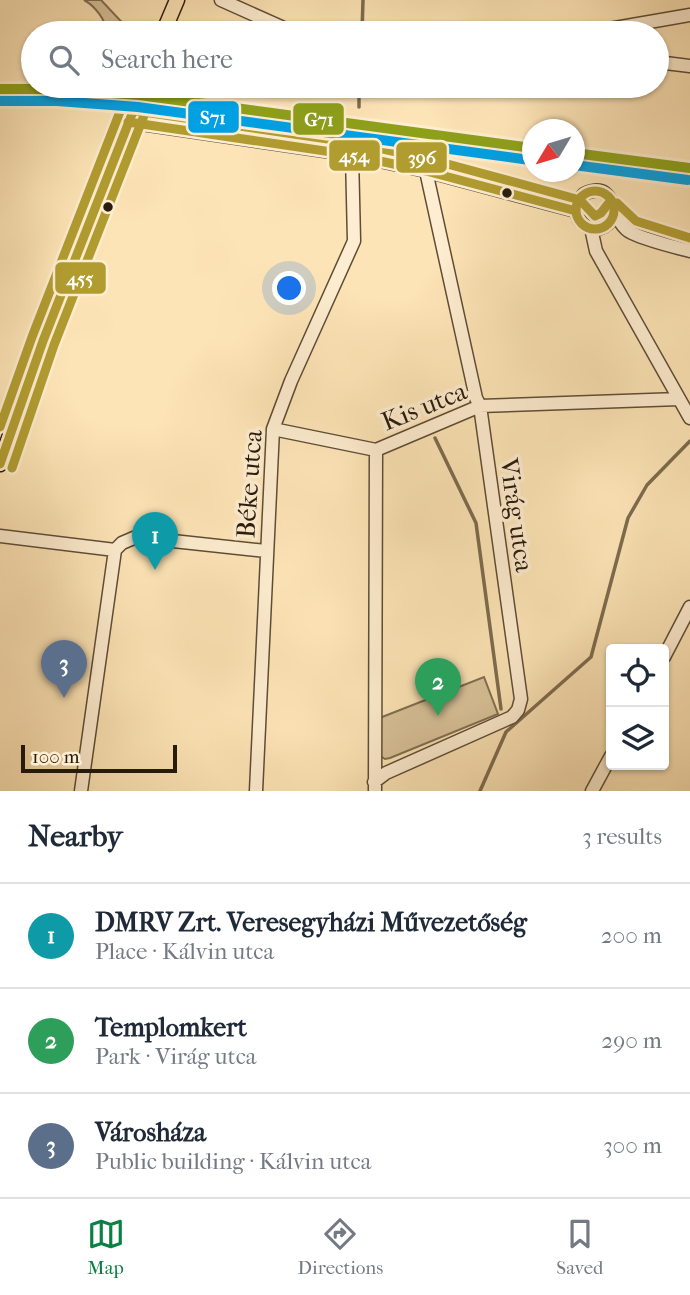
<!DOCTYPE html>
<meta charset="utf-8">
<style>
:root{--surface:#fff;--page:#f6f6f7;--text:#1f2937;--muted:#747a83;--line:#e0e1e3;--accent:#0b8043}
body{margin:0;font-family:"IM FELL French Canon",serif;background:var(--page);color:var(--text)}
.controls{position:absolute;right:21px;bottom:21px;display:grid;overflow:hidden;border-radius:7px;box-shadow:0 2px 5px #0004}
.controls button{width:63px;height:63px;display:grid;place-items:center;padding:0;border:0;border-bottom:2px solid var(--line);background:var(--surface);color:var(--text);font:35px sans-serif}
.compass{position:absolute;left:522px;top:119px;width:63px;height:63px;border-radius:50%;background:var(--surface);box-shadow:0 2px 5px #0004;rotate:232deg}
.scale{position:absolute;left:21px;bottom:18px;width:156px;box-sizing:border-box;padding-left:7px;border:4px solid #281b0c;border-top:0;font-size:19px;line-height:24px;white-space:nowrap;color:#281b0c;-webkit-text-stroke:5px #feedd0;paint-order:stroke}
.you{position:absolute;left:290px;top:289px;width:24px;height:24px;margin:-18px;border:5px solid #fff;border-radius:50%;background:#1a73e8;box-shadow:0 0 0 10px #1a73e833}
.badge{display:grid;place-items:center;width:46px;height:46px;border-radius:50%;background:var(--accent);color:#fff;font-size:23px;font-weight:700}
.pin{position:absolute;translate:-50% -58px;filter:drop-shadow(0 2px 4px #0008)}
.pin::after{content:'';position:absolute;top:37px;width:24px;height:21px;background:inherit;clip-path:polygon(0 0,100% 0,50% 100%)}
.list{margin:0;padding:0;list-style:none}
h2{display:flex;justify-content:space-between;align-items:center;height:91px;margin:0;padding:0 28px;font-size:30px}
h2 small{font-size:23px;font-weight:400;color:var(--muted)}
.list li{display:grid;grid-template-columns:46px 1fr auto;gap:21px;align-items:center;box-sizing:border-box;height:105px;padding:0 28px;border-top:2px solid var(--line)}
.list b{display:block;font-size:26px;white-space:nowrap}
.list p{margin:0;font-size:23px;white-space:nowrap;color:var(--muted)}
.list em{font-size:23px;font-style:normal;color:var(--muted)}
.icon{flex:none;width:38px;height:38px;fill:none;stroke:currentColor;stroke-width:2;stroke-linecap:round;stroke-linejoin:round}
.map{position:relative;flex:none;width:690px;height:791px;overflow:hidden}
.search{position:absolute;background:var(--surface);box-shadow:0 2px 5px #0004;left:21px;right:21px;top:21px;height:77px;display:flex;align-items:center;gap:18px;box-sizing:border-box;padding:0 24px;border-radius:38px;color:var(--muted);font-size:26px}
.sheet{height:406px;background:var(--surface)}
nav{display:flex;justify-content:space-around;align-items:center;box-sizing:border-box;height:98px;border-top:2px solid var(--line);background:var(--surface);font-size:19px;color:var(--muted)}
nav a{display:grid;justify-items:center;gap:4px}
nav .on{color:var(--accent)}
.map>svg:first-child{display:block}
.green{fill:#d9c299;stroke:#806e52;stroke-width:2}
.lines{fill:none;stroke-linecap:round;stroke-linejoin:round}
.stream{stroke:#7d6b4f;stroke-width:3.5}
.minor-casing{stroke:#5d4d36;stroke-width:15}
.major-casing{stroke:#281b0c;stroke-width:17}
.minor{stroke:#feedd0;stroke-width:12}
.major{stroke:#fde4b6;stroke-width:14}
.bus-1-casing{stroke:#feedd0;stroke-width:14}
.bus-2-casing{stroke:#feedd0;stroke-width:14}
.bus-3-casing{stroke:#feedd0;stroke-width:14}
.bus-1{stroke:#b19c30;stroke-width:9}
.bus-2{stroke:#b19c30;stroke-width:9}
.bus-3{stroke:#b19c30;stroke-width:9}
.rail-1-casing{stroke:#feedd0;stroke-width:16}
.rail-2-casing{stroke:#feedd0;stroke-width:16}
.rail-1{stroke:#8e9f1a;stroke-width:10}
.rail-2{stroke:#00a0e3;stroke-width:10}
.bus-dot{fill:#281b0c;stroke:#feedd0;stroke-width:2.5}
.labels{text-anchor:middle;stroke-width:7;stroke-linejoin:round;paint-order:stroke}
.street-label{font-size:26px;fill:#281b0c;stroke:#feedd0}
.line-badge{stroke:#feedd0;stroke-width:2.5}
.badge-label{font-size:19px;text-anchor:middle;font-weight:bold;fill:#fff}
</style>
<div class="map">
<svg width="690" height="791" viewBox="0 0 690 791">
<rect width="100%" height="100%" fill="#fde4b6"/>
<filter id="stains"><feTurbulence type="fractalNoise" baseFrequency=".00286" numOctaves="4"/><feColorMatrix values="0 0 0 0 .2 0 0 0 0 .09 0 0 0 0 .02 0 0 0 .5 -.17"/></filter>
<radialGradient id="worn" r=".72"><stop offset=".6" stop-color="#630" stop-opacity="0"/><stop offset="1" stop-color="#630" stop-opacity=".3"/></radialGradient>
<!-- green -->
<path class="green" d="M84,0H101L132,33H107C106,20 95,6 84,0Z
M484,677L498,714L390,758L385,759L379,755L377,719Z"/>
<g class="lines">
<!-- stream -->
<path class="stream" d="M362,33L363,0
M359,107V86
M435,438L476,523L501,709
M506,732L591,657L628,518L647,485L690,441
M480,791L506,732"/>
<!-- minor casing -->
<g class="minor-casing">
<path id="minor" d="M221,0L295,33
M586,33L690,15
M657,62L690,66
M128,122L352,155L426,171L576,211
M614,215C600,246 560,218 584,194C619,178 608,222 632,233C649,241 671,246 690,251
M591,228L596,251L690,418
M273,429L376,450L480,406L679,399
M0,536L115,550
M664,657L690,607
M374,782L386,773L512,717L518,710L521,699L480,406L476,398L426,171
M81,791L115,550L122,543L136,537L266,551
M256,791L273,429L291,381L354,241L352,155
M375,791L376,450
M592,791L611,756"/>
</g>
<!-- major casing -->
<g class="major-casing">
<path id="major" d="M163,33L177,0
M0,464L43,341L143,86"/>
</g>
<!-- minor -->
<use href="#minor" class="minor"/>
<!-- major -->
<use href="#major" class="major"/>
<!-- bus-1 casing -->
<g class="bus-1-casing">
<path id="bus-1" d="M128,122L352,155L426,171L576,211
M576 210a19 19 0 1 1 38 0a19 19 0 1 1-38 0Z
M0,464L43,341L143,86"/>
</g>
<!-- bus-2 casing -->
<g class="bus-2-casing">
<path id="bus-2" d="M12,468L54,345L154,90"/>
</g>
<!-- bus-3 casing -->
<g class="bus-3-casing">
<path id="bus-3" d="M130,110L355,143L429,159L580,200L595,216L601,213L608,204L617,203L636,221L690,238
M0,427L32,337L130,86"/>
</g>
<!-- bus-1 -->
<use href="#bus-1" class="bus-1"/>
<!-- bus-2 -->
<use href="#bus-2" class="bus-2"/>
<!-- bus-3 -->
<use href="#bus-3" class="bus-3"/>
<!-- rail-1 casing -->
<g class="rail-1-casing">
<path id="rail-1" d="M0,89H57L139,95L532,148
M574,153L690,168"/>
</g>
<!-- rail-2 casing -->
<g class="rail-2-casing">
<path id="rail-2" d="M0,101H57L138,107L530,160
M574,165L688,180"/>
</g>
<!-- rail-1 -->
<use href="#rail-1" class="rail-1"/>
<!-- rail-2 -->
<use href="#rail-2" class="rail-2"/>
</g>
<!-- markers -->
<g class="bus-dot">
<circle cx="507" cy="193" r="6"/>
<circle cx="108" cy="207" r="6"/>
</g>
<g class="labels">
<!-- street labels -->
<g class="street-label">
<text transform="translate(424 406) rotate(-22)" y="9">Kis utca</text>
<text transform="translate(249 484) rotate(-86)" y="9">Béke utca</text>
<text transform="translate(517 515) rotate(82)" y="9">Virág utca</text>
</g>
</g>
<g class="line-badge">
<rect x="187" y="100" width="53" height="34" rx="7" fill="#00a0e3"/>
<rect x="292" y="102" width="53" height="34" rx="7" fill="#8e9f1a"/>
<rect x="328" y="139" width="53" height="33" rx="7" fill="#b19c30"/>
<rect x="395" y="141" width="53" height="33" rx="7" fill="#b19c30"/>
<rect x="54" y="261" width="53" height="34" rx="7" fill="#b19c30"/>
</g>
<g class="badge-label">
<text x="213" y="124">S71</text>
<text x="319" y="126">G71</text>
<text x="354" y="162">454</text>
<text x="422" y="164">396</text>
<text x="80" y="285">455</text>
</g>
<rect width="100%" height="100%" filter="url(#stains)"/>
<rect width="100%" height="100%" fill="url(#worn)"/>
</svg>
<div class="controls">
<button><svg class="icon" aria-label="locate" viewBox="0 0 24 24"><circle cx="12" cy="12" r="6"/><path d="M12 2v4M12 18v4M2 12h4M18 12h4"/></svg></button>
<button><svg class="icon" aria-label="layers" viewBox="0 0 24 24"><path d="M12 4l9 5-9 5-9-5zM3 14l9 5 9-5"/></svg></button>
</div>
<svg class="compass" viewBox="-18 -18 36 36"><path d="M0-13l5 13h-10z" fill="#e53935"/><path d="M0 13l5-13h-10z" fill="#747a83"/></svg>
<div class="scale">100 m</div>
<div class="you"></div>
<div class="pin badge" style="left:155px;top:570px;background:#0f9aa8">1</div>
<div class="pin badge" style="left:438px;top:716px;background:#2e9e5b">2</div>
<div class="pin badge" style="left:64px;top:698px;background:#5c6f8a">3</div>
<div class="search"><svg class="icon" aria-label="search" viewBox="0 0 24 24"><circle cx="10" cy="10" r="6"/><path d="M15 15l6 6"/></svg>Search here</div>
</div>
<section class="sheet">
<h2>Nearby<small>3 results</small></h2>
<ul class="list">
<li><span class="badge" style="background:#0f9aa8">1</span><div><b>DMRV Zrt. Veresegyházi Művezetőség</b><p>Place · Kálvin utca</p></div><em>200 m</em></li>
<li><span class="badge" style="background:#2e9e5b">2</span><div><b>Templomkert</b><p>Park · Virág utca</p></div><em>290 m</em></li>
<li><span class="badge" style="background:#5c6f8a">3</span><div><b>Városháza</b><p>Public building · Kálvin utca</p></div><em>300 m</em></li>
</ul>
</section>
<nav>
<a class="on"><svg class="icon" aria-label="map" viewBox="0 0 24 24"><path d="M3 6l6-2 6 2 6-2v14l-6 2-6-2-6 2zM9 4v14M15 6v14"/></svg>Map</a>
<a><svg class="icon" aria-label="directions" viewBox="0 0 24 24"><path d="M12 3l9 9-9 9-9-9zM9 14v-3h6M13 9l2 2-2 2"/></svg>Directions</a>
<a><svg class="icon" aria-label="saved" viewBox="0 0 24 24"><path d="M7 4h10v16l-5-4-5 4z"/></svg>Saved</a>
</nav>
